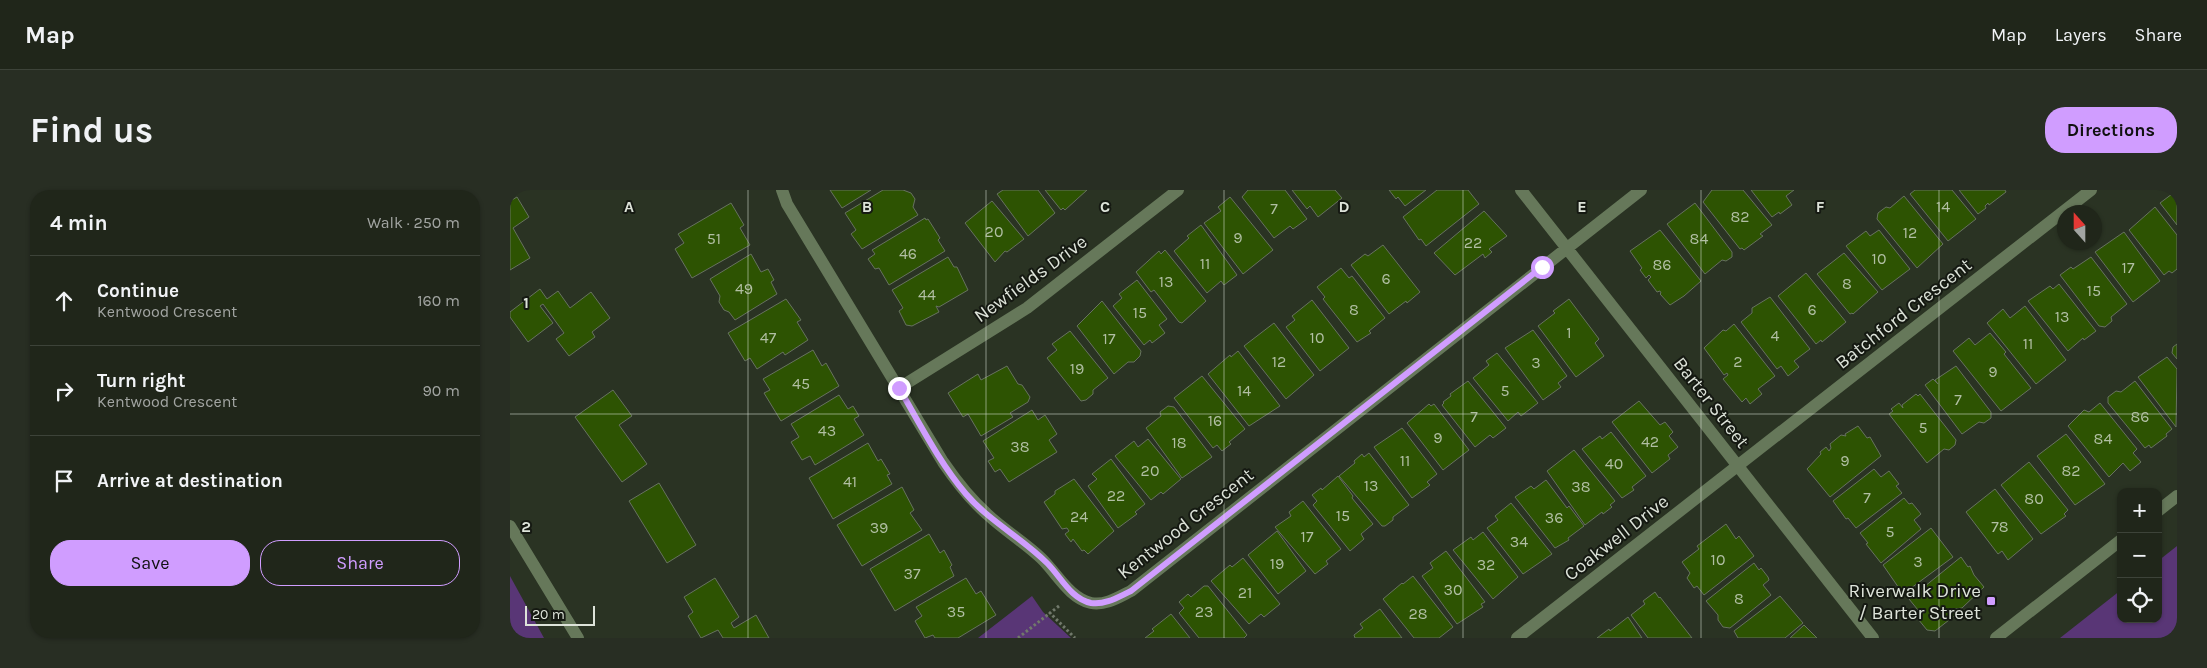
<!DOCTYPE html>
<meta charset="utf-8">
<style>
:root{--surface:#20261a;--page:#282e23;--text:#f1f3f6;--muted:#a2a5a2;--line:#3d4339;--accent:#d09dff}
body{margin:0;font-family:Karla,sans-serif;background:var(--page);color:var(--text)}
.controls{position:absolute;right:15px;bottom:15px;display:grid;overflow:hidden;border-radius:10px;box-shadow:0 1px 4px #0004}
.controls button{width:45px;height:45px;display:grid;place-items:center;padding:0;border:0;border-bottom:1px solid var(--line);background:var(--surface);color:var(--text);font:25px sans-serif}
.compass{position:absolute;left:1547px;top:15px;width:45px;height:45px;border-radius:50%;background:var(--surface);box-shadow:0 1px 4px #0004;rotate:339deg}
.scale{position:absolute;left:15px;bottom:12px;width:70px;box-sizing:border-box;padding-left:5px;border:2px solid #dde3d9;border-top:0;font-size:14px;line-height:18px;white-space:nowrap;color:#dde3d9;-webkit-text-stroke:4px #151912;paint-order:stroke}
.stop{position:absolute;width:15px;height:15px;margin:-11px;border:4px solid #d09dff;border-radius:50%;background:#fff}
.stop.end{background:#d09dff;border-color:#fff;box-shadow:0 1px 5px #0008}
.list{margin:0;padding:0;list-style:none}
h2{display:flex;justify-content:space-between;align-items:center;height:65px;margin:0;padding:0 20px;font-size:21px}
h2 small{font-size:16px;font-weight:400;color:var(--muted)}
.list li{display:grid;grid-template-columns:32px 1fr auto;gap:15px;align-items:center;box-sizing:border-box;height:90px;padding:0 20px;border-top:1px solid var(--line)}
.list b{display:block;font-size:19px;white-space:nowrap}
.list p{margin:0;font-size:16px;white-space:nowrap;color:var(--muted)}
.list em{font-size:16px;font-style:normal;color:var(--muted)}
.actions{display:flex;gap:10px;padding:15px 20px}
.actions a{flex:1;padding:11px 0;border:1px solid var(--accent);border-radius:20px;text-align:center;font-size:18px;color:var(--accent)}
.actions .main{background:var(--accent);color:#111}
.icon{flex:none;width:28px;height:28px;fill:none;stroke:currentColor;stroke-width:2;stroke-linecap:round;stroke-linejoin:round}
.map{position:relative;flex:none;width:1667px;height:448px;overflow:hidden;border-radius:20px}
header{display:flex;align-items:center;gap:30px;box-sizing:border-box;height:70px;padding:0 25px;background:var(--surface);border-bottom:1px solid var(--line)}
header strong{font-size:24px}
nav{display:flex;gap:28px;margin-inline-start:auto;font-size:18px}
.intro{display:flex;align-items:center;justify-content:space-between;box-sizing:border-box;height:120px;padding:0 30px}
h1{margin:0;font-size:35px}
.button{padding:12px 22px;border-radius:20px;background:var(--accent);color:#111;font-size:18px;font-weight:700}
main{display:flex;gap:30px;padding:0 30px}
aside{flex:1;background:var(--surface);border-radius:20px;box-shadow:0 1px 4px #0004}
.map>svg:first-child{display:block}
.green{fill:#593676}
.building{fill:#2d5302;stroke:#677260}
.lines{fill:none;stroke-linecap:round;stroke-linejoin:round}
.path{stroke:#71796b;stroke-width:3;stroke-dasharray:2.5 2.5;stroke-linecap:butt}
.minor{stroke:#66785a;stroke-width:12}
.route{stroke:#d09dff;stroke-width:6}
.grid{fill:none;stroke:#dde3d9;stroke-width:1;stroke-opacity:0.55}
.poi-dot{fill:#d09dff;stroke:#151912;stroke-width:2}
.labels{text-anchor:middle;stroke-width:4;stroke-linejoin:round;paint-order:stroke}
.number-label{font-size:16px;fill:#b1bfa3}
.street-label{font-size:19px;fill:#dde3d9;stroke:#151912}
.poi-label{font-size:19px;fill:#dde3d9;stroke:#151912;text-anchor:end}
.grid-label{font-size:16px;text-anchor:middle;font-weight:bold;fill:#dde3d9;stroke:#151912;stroke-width:4;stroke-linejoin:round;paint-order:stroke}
</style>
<header>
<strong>Map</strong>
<nav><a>Map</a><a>Layers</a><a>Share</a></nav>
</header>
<div class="intro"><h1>Find us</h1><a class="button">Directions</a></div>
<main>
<aside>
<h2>4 min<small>Walk · 250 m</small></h2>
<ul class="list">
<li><svg class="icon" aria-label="ahead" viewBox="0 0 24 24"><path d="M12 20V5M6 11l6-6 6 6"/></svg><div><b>Continue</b><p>Kentwood Crescent</p></div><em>160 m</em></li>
<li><svg class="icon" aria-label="right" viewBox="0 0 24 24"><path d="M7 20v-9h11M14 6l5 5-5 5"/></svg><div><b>Turn right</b><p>Kentwood Crescent</p></div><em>90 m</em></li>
<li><svg class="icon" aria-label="arrive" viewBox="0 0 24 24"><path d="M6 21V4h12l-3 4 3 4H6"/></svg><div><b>Arrive at destination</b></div></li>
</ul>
<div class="actions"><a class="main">Save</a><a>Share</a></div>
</aside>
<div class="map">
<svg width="1667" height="448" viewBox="0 0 1667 448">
<rect width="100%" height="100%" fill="#2a3323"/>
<!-- green -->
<path class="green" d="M1667,356V448H1550L1611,400V429H1648V371Z
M0,386L34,448H0Z
M522,406L533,422L561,448H468Z"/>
<!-- building -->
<path class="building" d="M320,0H361L332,18Z
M373,0H393L401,3L405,9L403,17L408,25L352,59L341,44L346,40L335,23Z
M493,0H528L545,23L518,46L487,4Z
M535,0H577L555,20L553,18L551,20Z
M738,0H775L797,29L783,39L780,36L764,48L732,7Z
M782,0H825L832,8L808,27L800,16L797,19Z
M879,0H916L895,16L888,7L886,9Z
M927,0H958L969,14L916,56L911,49L909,50L893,27Z
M1202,0H1233L1262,35L1250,44L1253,46L1234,60L1232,58L1230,59L1193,12Z
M1241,0H1284L1276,6L1282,15L1270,24L1269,22L1262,27Z
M1405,0H1442L1466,29L1438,51L1400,4Z
M1449,0H1495L1496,2L1479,15L1478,13L1475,16L1476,18L1468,24Z
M1662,4L1665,6L1667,4V35L1650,13Z
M1394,6L1433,54L1407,78L1367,29L1368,23L1376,17L1380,18Z
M7,7L19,27L3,38L20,68L0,80V11Z
M720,7L763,60L733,84L694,33L711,21L708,17Z
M482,11L514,49L497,62L495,61L485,72L455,33Z
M221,13L234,35L230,38L240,55L182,88L165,59L174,53L168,44Z
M1185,13L1222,62V67L1216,71L1212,70L1195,84L1157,34Z
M1645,17L1667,45V79L1662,83L1659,81L1654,85L1619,40Z
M974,21L997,46L979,59L982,62L975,68L973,64L945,85L924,63Z
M415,28L416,30L418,29L430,48L428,50L435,61L379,95L369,78L365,79L358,69L365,64L362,60Z
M691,35L727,85L714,95L711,91L697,103L664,61L679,48L677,46Z
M1150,40L1191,91L1174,106L1160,115L1150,104L1151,103L1150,101L1147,102L1138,90L1141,87L1139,85L1136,88L1130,80L1132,78L1120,61Z
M1369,40L1400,79L1372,100L1336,56L1356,41L1360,46Z
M1614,42L1650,91L1623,112L1585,62Z
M873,55L910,102L897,113L896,111L879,124L841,75L855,64L858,66Z
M655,60L696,111L672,133L669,132L644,100L641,102L626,82L649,61L651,64Z
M1334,63L1368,102L1343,124L1342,123L1340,124L1307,84Z
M241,64L251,82L258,79L264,90L261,92L267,104L225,130L219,122L214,120L209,112L210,106L200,89Z
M438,67L444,77H447L458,100L429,117L426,116L429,122L402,136L396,135L389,121L393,118L382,100Z
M1581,67L1617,114L1601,127L1602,131L1595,137L1589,136L1550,85L1561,77L1563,79Z
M831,78L839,88L842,86L875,128L859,141L861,143L847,152L813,109L815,107L807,97Z
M1296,83L1336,132L1312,152L1311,150L1306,154L1268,106Z
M627,90L657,129L649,135L655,143L642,153L640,150L634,155L603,116L612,108L609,104Z
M1549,94L1586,141L1574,150L1573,148L1558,161L1518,111L1540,96L1543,99Z
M30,99L37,109L48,101L60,118L81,102L100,128L82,142L85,147L59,166L46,149L54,143L33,114L30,116L43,133L18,152L0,127V122Z
M1260,107L1300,159L1284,171L1289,177L1278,186L1271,176L1267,179L1231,132L1242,123V118Z
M276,109L291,130L287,132L298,150L275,165L273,162L247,179L240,168L235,171L218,143Z
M1059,109L1089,149L1085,153L1094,166L1066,187L1028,136L1045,123L1043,121Z
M802,110L839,158L810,181L776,137L785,130L782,126Z
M592,111L631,161L630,166L624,172H618L604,184L567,136Z
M1515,116L1556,170L1526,194L1477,133L1493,119L1500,128Z
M764,133L804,185L776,209L734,156Z
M1224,134L1265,186L1248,199L1252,204L1240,214L1236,208L1232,212L1213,189L1218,185L1217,183L1214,185L1194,158L1213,140L1216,141Z
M1023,140L1057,186L1048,193L1051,197L1033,210L995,158Z
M560,141L598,188L583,200V204L576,210L571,211L537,168L547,160L542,154Z
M1480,143L1496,162L1494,164L1521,198L1491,221L1443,161L1459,148L1465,155Z
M1667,154V169L1662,163L1663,157Z
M303,160L312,176L316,173L329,196L271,231L254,203L260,200L253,189Z
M728,161L770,216L739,236L698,184L720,165L721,167Z
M987,163L1028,213L1011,226L1008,222L998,231L963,188L979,175L976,171Z
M1657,167L1667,179L1666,237L1628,187Z
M497,176L508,194L512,195L520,207L518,212L500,223L503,227L471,246L458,224L453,227L438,203L468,184L471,190Z
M1446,176L1481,222V228L1474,233L1469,232L1452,244L1415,195L1423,189L1428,194L1425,190Z
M692,186L735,239L719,252L721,254L712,261L707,255L703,258L664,208Z
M958,191L996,238L983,248L980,245L965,257L932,215L934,213L933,212L941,206L940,204Z
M1625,191L1662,239L1656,244L1657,246L1641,258L1639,255L1635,258L1598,213V207L1606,201L1611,202Z
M103,200L122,226L109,235L137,274L112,292L65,227Z
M1406,204L1408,206L1410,204L1446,250L1445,255L1439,260L1434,259L1417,273L1379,224L1383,221L1381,219L1389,213L1393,218L1392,215Z
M329,205L338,219L343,216L349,226L344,229L354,245L305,275L300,266L292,270L281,252L289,247L281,234Z
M1129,211L1150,235L1155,232L1163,242L1159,246L1168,257L1158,265L1160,269L1142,283L1102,232Z
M1590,213L1627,259L1623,263L1631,272L1620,281L1613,273L1599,287L1558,236L1574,220L1579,222Z
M919,214L921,216L924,214L959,260L933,280L897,233Z
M658,216L664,217L702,267L672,288L636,238L651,226L650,222Z
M522,220L528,230L535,225L547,244L539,250L547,262L499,292L490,279L485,282L478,271L484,268L473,251Z
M1348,236L1357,248L1360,247L1371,266L1320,307L1297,279L1311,264L1310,262L1316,257L1319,261L1321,258L1320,254L1331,245L1336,246L1335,244Z
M892,238L927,284L917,292L920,295L902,308L864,257Z
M1101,242L1136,286L1122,297L1124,300L1112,308L1072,259L1090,246L1092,249Z
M1556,244L1595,294L1565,315L1527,266Z
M638,249L671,289L653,304L651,302L641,310L605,266L624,251L628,257Z
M358,253L368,271L371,269L380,284L377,285L382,294L323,329L299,288Z
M1064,260L1105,311L1100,315L1102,317L1093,324L1092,322L1075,335L1037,281Z
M859,263L899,315L883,327V330L875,336H872L829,286L845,273L844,271L852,264L854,267Z
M601,269L635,314L625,322L627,324L608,338L578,296L587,289L582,284Z
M1519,272L1558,320L1554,324L1556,326L1531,344L1491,295Z
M1364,279L1371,287L1379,281L1389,294L1386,296L1392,303L1346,338L1338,328L1336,329L1323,311Z
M828,286L843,306L842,308L863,334L851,344L854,349L840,361L803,315L807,311L802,305L811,298L812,300Z
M564,289L604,341L578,364L574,360L572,361L563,349L561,352L555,344L559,341L557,338L552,339L534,312L545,304V301Z
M1036,290L1057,318L1059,316L1074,336L1058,348L1059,350L1045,358L1005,307L1021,296L1024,299Z
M149,293L186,355L157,373L119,311Z
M392,297L404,320L400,323L412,340L352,376L327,335Z
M1485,299L1523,349L1498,370L1492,361L1488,364L1456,322Z
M1394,308L1399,314L1402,313L1411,324L1404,330L1411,339L1371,373L1356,354L1358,353L1350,343Z
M793,311L831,359L816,371L818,374L805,384L765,337L781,326L779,322Z
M1001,313L1042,364L1013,384L977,338L988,330L985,326Z
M1216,334L1226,349L1229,346L1244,366L1194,405L1187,396L1184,398L1177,388L1180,383L1172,372L1189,359L1187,356Z
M1421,338L1443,367L1393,404L1373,375Z
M767,341L796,381L768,404L738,365Z
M973,342L1008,387L983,409L943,360L961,347L963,350Z
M419,344L430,363L434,360L442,375L440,377L444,386L385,421L360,379Z
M936,361L975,412L971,414L973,417L947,434L912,386L923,378L920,373Z
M1451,367L1458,377L1460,376L1464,385L1474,397L1452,418L1445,419L1448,423L1425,441L1417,440L1408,429L1412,425L1399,409Z
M733,368L770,414L754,427L751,424L739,434L701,391L720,375L722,377Z
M1244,373L1249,380L1251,378L1258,387L1259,390L1253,395L1261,405L1220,438L1213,437L1208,430V425L1196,411Z
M903,386L943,437L929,448H904L873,409L892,393L893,394Z
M205,388L229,427L221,433L224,438L246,425L259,448H213L208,440L191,448L178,426L183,422L174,407Z
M456,388L466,404L471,401L486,425L448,448H425L423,445L415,448L405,431L412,426L406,417Z
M694,396H698L737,445L734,448H689L669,423L674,418L669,412L678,404L681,407Z
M1145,402L1149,408L1150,407L1182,448H1138L1121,425L1135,414L1133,411Z
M1270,406L1293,433L1275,448H1228L1224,441Z
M870,419L892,448H845L844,445L853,438L850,434Z
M661,424L680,448H635L644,441L642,439Z
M1118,427L1132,448H1087L1099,439L1100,441Z
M1294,435L1307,448H1280Z"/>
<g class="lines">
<!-- path -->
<path class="path" d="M549,416L540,423L565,448
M508,448L540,423"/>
<!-- minor -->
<path class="minor" d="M272,0L277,14L433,272C446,291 460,309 477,324C494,340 514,352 531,368C546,382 559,408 581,413C595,416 609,407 621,401L1131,0
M1011,0L1363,448
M389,198L517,118L668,0
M1648,321L1667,306
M0,336L68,448
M1007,448L1581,0
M1486,448L1611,350"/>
</g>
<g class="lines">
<!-- route -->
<path class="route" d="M389,198C410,234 429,272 456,304C479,331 512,348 537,373C551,387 561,409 581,413C596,415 608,407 621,401L1032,77"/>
</g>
<!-- grid -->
<path class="grid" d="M238,0V448M476,0V448M714,0V448M953,0V448M1191,0V448M1429,0V448M0,224H1667"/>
<!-- markers -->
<rect class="poi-dot" x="1476" y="406" width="10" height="10" rx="2.5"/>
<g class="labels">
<!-- number labels -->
<g class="number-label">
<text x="1433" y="22">14</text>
<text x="764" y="24">7</text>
<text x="1230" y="32">82</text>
<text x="484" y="47">20</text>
<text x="1400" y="48">12</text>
<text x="728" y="53">9</text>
<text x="204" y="54">51</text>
<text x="1189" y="54">84</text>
<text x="963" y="58">22</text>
<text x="398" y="69">46</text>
<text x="1369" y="74">10</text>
<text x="695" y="79">11</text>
<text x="1152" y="80">86</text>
<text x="1618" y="83">17</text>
<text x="876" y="94">6</text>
<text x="656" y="97">13</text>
<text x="1337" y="99">8</text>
<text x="234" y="104">49</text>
<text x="1584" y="106">15</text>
<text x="417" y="110">44</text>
<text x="844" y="125">8</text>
<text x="1302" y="125">6</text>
<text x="630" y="128">15</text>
<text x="1552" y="132">13</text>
<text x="1059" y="148">1</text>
<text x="1265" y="151">4</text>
<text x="258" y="153">47</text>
<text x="807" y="153">10</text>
<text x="599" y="154">17</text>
<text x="1518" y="159">11</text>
<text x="769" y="177">12</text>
<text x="1228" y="177">2</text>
<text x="1026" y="178">3</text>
<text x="567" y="184">19</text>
<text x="1483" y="187">9</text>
<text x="291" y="199">45</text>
<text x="734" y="206">14</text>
<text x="995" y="206">5</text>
<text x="1448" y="215">7</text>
<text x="964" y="232">7</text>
<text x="1630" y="232">86</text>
<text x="705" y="236">16</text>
<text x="1413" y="243">5</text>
<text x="317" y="246">43</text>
<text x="928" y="253">9</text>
<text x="1593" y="254">84</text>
<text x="1140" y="257">42</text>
<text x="669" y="258">18</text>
<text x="510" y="262">38</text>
<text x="895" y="276">11</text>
<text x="1335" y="276">9</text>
<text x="1104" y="279">40</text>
<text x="640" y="286">20</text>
<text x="1561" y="286">82</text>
<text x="340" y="297">41</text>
<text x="861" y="301">13</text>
<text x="1071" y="302">38</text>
<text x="606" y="311">22</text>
<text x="1357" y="313">7</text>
<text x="1524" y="314">80</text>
<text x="833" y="331">15</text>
<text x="569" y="332">24</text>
<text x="1044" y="333">36</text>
<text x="1490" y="342">78</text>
<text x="369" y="343">39</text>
<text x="1380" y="347">5</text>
<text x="797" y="352">17</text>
<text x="1009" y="357">34</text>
<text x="1208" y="375">10</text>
<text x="1408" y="377">3</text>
<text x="767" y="379">19</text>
<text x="976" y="380">32</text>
<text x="402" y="389">37</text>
<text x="943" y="405">30</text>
<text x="735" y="408">21</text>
<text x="1229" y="414">8</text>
<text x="446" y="427">35</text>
<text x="694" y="427">23</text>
<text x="908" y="429">28</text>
</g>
<!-- street labels -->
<g class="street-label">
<text transform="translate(520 88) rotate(-36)" y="7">Newfields Drive</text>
<text transform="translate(1393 123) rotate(-38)" y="7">Batchford Crescent</text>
<text transform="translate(1202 212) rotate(52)" y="7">Barter Street</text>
<text transform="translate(675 333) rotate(-38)" y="7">Kentwood Crescent</text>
<text transform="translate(1106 347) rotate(-38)" y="7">Coakwell Drive</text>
</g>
<!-- poi labels -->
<g class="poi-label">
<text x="1471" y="407">Riverwalk Drive<tspan x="1471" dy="22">/ Barter Street</tspan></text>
</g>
</g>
<g class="grid-label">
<text x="119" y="22">A</text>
<text x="357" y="22">B</text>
<text x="595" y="22">C</text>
<text x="834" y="22">D</text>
<text x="1072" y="22">E</text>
<text x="1310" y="22">F</text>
<text x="16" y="118">1</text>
<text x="16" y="342">2</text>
</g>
</svg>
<div class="controls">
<button>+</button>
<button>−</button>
<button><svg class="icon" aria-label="locate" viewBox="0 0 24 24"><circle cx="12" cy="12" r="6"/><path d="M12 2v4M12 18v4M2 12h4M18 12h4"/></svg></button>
</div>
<svg class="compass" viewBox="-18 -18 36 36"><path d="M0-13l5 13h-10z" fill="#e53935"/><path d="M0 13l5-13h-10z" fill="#a2a5a2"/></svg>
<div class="scale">20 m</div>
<div class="stop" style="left:1032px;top:77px"></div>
<div class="stop end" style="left:389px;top:198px"></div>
</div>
</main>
